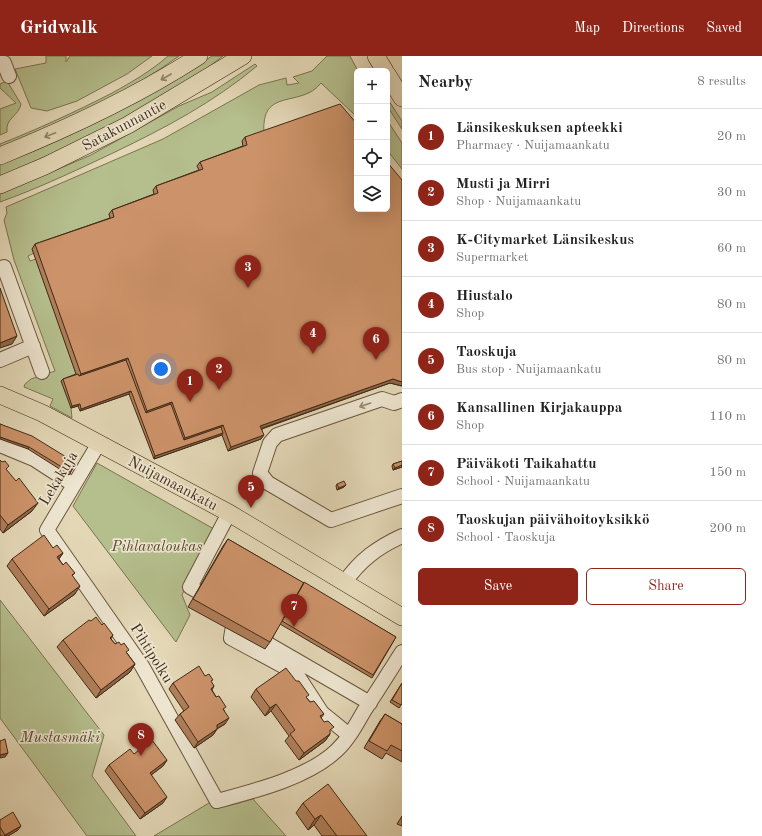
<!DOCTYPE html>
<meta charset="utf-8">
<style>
:root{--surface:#fff;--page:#f2f2f2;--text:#222;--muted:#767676;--line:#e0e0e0;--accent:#8f2418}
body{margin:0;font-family:"Old Standard TT",serif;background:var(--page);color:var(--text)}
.controls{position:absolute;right:12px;top:12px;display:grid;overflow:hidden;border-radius:6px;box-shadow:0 4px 16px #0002}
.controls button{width:36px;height:36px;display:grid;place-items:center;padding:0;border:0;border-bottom:1px solid var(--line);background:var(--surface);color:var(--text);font:20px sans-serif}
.you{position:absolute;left:161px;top:313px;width:14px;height:14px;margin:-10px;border:3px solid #fff;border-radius:50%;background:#1a73e8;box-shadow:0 0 0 6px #1a73e833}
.badge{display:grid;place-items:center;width:26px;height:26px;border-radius:50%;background:var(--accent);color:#fff;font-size:13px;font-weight:700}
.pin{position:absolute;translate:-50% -33px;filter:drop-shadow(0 1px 2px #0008)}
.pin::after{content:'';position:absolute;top:21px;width:14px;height:12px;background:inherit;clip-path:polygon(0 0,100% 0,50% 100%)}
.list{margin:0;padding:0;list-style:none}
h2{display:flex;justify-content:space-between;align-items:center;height:52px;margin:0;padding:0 16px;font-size:17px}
h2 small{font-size:13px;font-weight:400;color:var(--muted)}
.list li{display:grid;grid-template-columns:26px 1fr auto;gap:12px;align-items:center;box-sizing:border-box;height:56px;padding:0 16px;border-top:1px solid var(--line)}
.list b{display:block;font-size:15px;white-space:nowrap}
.list p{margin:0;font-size:13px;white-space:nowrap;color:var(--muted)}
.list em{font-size:13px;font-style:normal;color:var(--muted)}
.actions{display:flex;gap:8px;padding:12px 16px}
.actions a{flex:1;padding:9px 0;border:1px solid var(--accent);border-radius:6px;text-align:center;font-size:14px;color:var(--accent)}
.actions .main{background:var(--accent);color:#fff}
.icon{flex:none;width:22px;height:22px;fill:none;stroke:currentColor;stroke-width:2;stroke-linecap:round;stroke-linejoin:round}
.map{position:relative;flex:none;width:402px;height:780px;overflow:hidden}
header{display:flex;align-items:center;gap:24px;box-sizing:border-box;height:56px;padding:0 20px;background:var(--accent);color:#fff}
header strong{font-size:19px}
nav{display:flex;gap:22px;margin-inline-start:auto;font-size:14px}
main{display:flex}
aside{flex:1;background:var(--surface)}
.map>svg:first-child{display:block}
.green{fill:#b5be8d;stroke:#7b7451}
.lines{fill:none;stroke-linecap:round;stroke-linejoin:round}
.minor-casing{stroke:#6a553d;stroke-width:16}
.major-casing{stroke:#412a15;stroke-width:18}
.minor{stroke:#ede5d0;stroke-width:14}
.major{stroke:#e3d7b6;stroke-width:17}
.wall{fill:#af7e5a;stroke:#412a15}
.shaded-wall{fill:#8f664a;stroke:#412a15}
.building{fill:#cc9269;stroke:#412a15}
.oneway{stroke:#928066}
.oneway2{stroke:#978872}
.labels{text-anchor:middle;stroke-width:3.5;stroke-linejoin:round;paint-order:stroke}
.street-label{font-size:15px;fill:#412a15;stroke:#ede5d0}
.park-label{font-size:15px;font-style:italic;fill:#58482d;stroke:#ede5d0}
</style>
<header>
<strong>Gridwalk</strong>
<nav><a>Map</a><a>Directions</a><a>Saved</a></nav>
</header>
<main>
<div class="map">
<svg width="402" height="780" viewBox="0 0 402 780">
<rect width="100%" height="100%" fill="#e3d7b6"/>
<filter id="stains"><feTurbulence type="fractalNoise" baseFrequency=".005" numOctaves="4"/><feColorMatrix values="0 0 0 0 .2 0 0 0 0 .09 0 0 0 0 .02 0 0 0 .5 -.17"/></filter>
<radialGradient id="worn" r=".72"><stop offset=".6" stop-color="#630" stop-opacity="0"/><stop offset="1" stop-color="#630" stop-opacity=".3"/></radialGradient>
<!-- green -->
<path class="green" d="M46,0H66V6L70,0H152L127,18L77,45L47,55L31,52L15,13L46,7Z
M168,0H179C124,40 63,66 0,92V88C38,73 75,56 112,37C132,26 151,15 168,0Z
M212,0H223C157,52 77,88 0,120V109C75,79 145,45 212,0Z
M327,0H350L358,15L356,21L357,61L321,27C301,53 260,30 264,78C218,113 163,138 109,158L111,165L32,193L34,197L28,200L30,205L36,203L77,320L71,352L72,362L50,350L53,343L24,331L25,328L31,323L55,315L14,204L4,164L7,157L6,151L163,83L259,29L286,22L287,29L299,27L293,21L312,15Z
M255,8L257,10C214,46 165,72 115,96C77,114 39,132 0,146V138L91,99L179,50L212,36Z
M7,25L21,48C19,60 5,62 7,76L0,79V53L16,47L0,32V28Z
M387,42L402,65V73L387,50Z
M387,64L402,87V113L387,94Z
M97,407L214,473L182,539L190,559L176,586L73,450Z
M0,544L104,679L92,720L136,780H87L0,662Z
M252,742L286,780H154L209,747Z"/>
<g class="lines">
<!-- minor casing -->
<g class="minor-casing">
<path id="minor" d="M0,7H4L9,20
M4,211L42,316
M0,304L33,290
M402,344L394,347L382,343L277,379L270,387L260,417L268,427L331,464L402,440
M99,387L47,474L142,610L217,745C254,735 307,722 336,695C348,684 356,669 364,655C377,636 389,616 402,596
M0,389L34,403L74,429
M345,526C360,504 378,491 402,480
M213,544L190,531L229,457
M235,558L231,582L296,617L322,657L349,679
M260,573L268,588L370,647"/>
</g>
<!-- major casing -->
<g class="major-casing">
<path id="major" d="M376,0L385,15
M387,18L402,42
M0,100C69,72 136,41 199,0
M0,129L45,110L128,69L243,0
M0,339L42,357L229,457L402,561"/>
</g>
<!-- minor -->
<use href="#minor" class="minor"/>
<!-- major -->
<use href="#major" class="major"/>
</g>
<!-- wall -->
<path class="wall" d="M245,81L402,124V330L390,327L262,373L261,383L228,395L222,379L154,403L129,338L80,355L78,350L71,352L61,325L63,323L76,318L32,193L35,188L110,162L109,158L112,154L154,138L153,134L156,130L199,114L197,110L200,106L243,90L242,85Z
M0,368L76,407L69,419L28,393Z
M0,404L32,455L3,477L0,473Z
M402,405V411L393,414L392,410L393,408Z
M337,428L344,431L337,434L336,430Z
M228,483L396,581L372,622L280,568L270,586L265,593L188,551L223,490Z
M53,492L63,497L59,503L63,509L75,517L72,520L75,538L44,560L7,510L12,503Z
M91,565L102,569L113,579L111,583L115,588L127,597L135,608L130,616L96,642L57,591L63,584Z
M205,620L211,626L214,630L212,634L224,654L225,668L217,673L213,679L194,692L175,664L180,658L184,655L169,633L173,627Z
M402,627L401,649L399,652L390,646Z
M256,633L307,642L310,646L324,658L321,662L330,678L325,685L299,704L285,685L289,680L271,655L265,660L251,641Z
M385,658L402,668V706L386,697L382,703L364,692L380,665Z
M134,698L167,704L163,710L151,719L163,747L140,763L105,715L109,709Z
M303,747L367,780H322L314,769L308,774L296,757Z
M402,760V770L397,768Z
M0,764L18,774L8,780H0Z"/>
<!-- shaded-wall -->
<path class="shaded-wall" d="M17,280L12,288L0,292V287Z
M128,302L125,306L78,322L81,318Z
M393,323L402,326V330L390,327L257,374L260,370Z
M131,335L129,338L80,355L81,353Z
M172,346L169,350L144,359L147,355Z
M80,348L78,350L71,352L72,350Z
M223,369L220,373L182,386L185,382Z
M223,377L222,379L154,403L155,400Z
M264,379L261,383L228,395L231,391Z
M0,381L29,391L28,393L0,383Z
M402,409V411L393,414L395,412Z
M346,429L344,431L337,434L339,432Z
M38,447L32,455L3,477L8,469Z
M63,497L58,504L57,501Z
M80,530L75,538L44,560L49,553Z
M135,608L130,616L96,642L101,634Z
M276,648L271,655L265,660L270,652Z
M229,662L225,668L213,675L217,669Z
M217,673L213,679L194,692L198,686Z
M330,678L325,685L299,704L304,697Z
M8,697L5,701L0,702V699Z
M167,704L163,710L146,723L150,717Z
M167,741L163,747L140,763L145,757Z
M321,759L314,769L308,774L315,763Z
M21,770L18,774L8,780H4Z"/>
<!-- building -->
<path class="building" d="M340,48L357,68V153H387V106L402,124V326L393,323L260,370L264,379L231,391L223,369L185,382L172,346L147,355L128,302L81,318L35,188L114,161L112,154L158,137L156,130L203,113L200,106L247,89L245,81Z
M0,232L17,280L0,287Z
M126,304L146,357L171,348L184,384L221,371L223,377L155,400L131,335L81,353L80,348L72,350L63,323L78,318L79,320Z
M0,368L32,380L76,407L70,416L29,391L0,381Z
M0,404L2,406L5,405L9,410L6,413L16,425L19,422L38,447L8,469L0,459Z
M402,405V409L395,412L393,408Z
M344,425L346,429L339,432L337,428Z
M44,479L53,492L57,489L63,497L57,501L63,509L66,506L75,517L72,519L80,530L49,553L12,503Z
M228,483L304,527L270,586L193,543Z
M304,526L396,581L373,619L282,565Z
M96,561L102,569L104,567L113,579L110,582L115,588L119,586L121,589L124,587L129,594L126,596L135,608L101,634L63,584L89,564L91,565Z
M199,610L205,620L209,618L213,624L211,625L214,630L211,633L216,641L219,640L226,651L223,653L229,662L217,669V673L198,686L180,658L189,651L173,627Z
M286,612L296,625H299L309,639L306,641L310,646L314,645L324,658L320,660L324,666L328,665L334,671L330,674V678L304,697L290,678L295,674L276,648L270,652L256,633Z
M402,627V647L401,649L392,644Z
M385,658L402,668V695L391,689L387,695L369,685Z
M5,683L8,697L0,699V685Z
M152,684L167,704L150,717L167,741L145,757L109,709L130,693L134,698Z
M328,728L367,780H337L321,759L315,763L303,747Z
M13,756L21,770L5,779L0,771V764Z"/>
<!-- one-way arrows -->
<defs><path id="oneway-shaft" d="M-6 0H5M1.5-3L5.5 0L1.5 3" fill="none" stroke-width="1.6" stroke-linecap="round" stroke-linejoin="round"/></defs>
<g class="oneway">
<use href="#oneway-shaft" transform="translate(166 21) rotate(150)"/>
<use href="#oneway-shaft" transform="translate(50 79) rotate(158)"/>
</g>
<use class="oneway2" href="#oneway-shaft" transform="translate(365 349) rotate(161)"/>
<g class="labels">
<!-- street labels -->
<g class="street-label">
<text transform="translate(124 69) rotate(-28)" y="5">Satakunnantie</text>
<text transform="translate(58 422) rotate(-59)" y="5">Lekakuja</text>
<text transform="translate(173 427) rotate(28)" y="5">Nuijamaankatu</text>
<text transform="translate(152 597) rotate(58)" y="5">Pihtipolku</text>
</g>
<!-- park labels -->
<g class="park-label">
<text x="157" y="495">Pihlavaloukas</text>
<text x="60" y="686">Mustasmäki</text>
</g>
</g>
<rect width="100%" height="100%" filter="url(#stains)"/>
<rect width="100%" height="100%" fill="url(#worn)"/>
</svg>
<div class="controls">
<button>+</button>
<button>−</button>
<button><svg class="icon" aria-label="locate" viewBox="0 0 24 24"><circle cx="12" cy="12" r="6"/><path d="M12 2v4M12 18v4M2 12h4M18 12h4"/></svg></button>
<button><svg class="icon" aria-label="layers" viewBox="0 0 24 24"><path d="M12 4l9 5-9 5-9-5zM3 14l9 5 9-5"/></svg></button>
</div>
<div class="you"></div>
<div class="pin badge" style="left:190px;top:346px">1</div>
<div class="pin badge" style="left:219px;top:334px">2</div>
<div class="pin badge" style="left:248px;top:232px">3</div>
<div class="pin badge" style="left:313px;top:298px">4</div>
<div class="pin badge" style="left:251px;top:452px">5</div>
<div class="pin badge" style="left:376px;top:304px">6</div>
<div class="pin badge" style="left:294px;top:571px">7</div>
<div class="pin badge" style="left:141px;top:700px">8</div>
</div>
<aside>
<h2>Nearby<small>8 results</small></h2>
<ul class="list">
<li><span class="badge">1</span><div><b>Länsikeskuksen apteekki</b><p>Pharmacy · Nuijamaankatu</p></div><em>20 m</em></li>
<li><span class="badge">2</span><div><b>Musti ja Mirri</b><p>Shop · Nuijamaankatu</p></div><em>30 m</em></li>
<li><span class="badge">3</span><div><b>K-Citymarket Länsikeskus</b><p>Supermarket</p></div><em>60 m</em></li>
<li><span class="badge">4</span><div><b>Hiustalo</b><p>Shop</p></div><em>80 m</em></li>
<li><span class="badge">5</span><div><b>Taoskuja</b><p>Bus stop · Nuijamaankatu</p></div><em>80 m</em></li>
<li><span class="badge">6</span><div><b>Kansallinen Kirjakauppa</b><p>Shop</p></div><em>110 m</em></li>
<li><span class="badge">7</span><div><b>Päiväkoti Taikahattu</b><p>School · Nuijamaankatu</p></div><em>150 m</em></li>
<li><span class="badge">8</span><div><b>Taoskujan päivähoitoyksikkö</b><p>School · Taoskuja</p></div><em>200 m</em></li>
</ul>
<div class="actions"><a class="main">Save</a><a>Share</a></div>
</aside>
</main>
